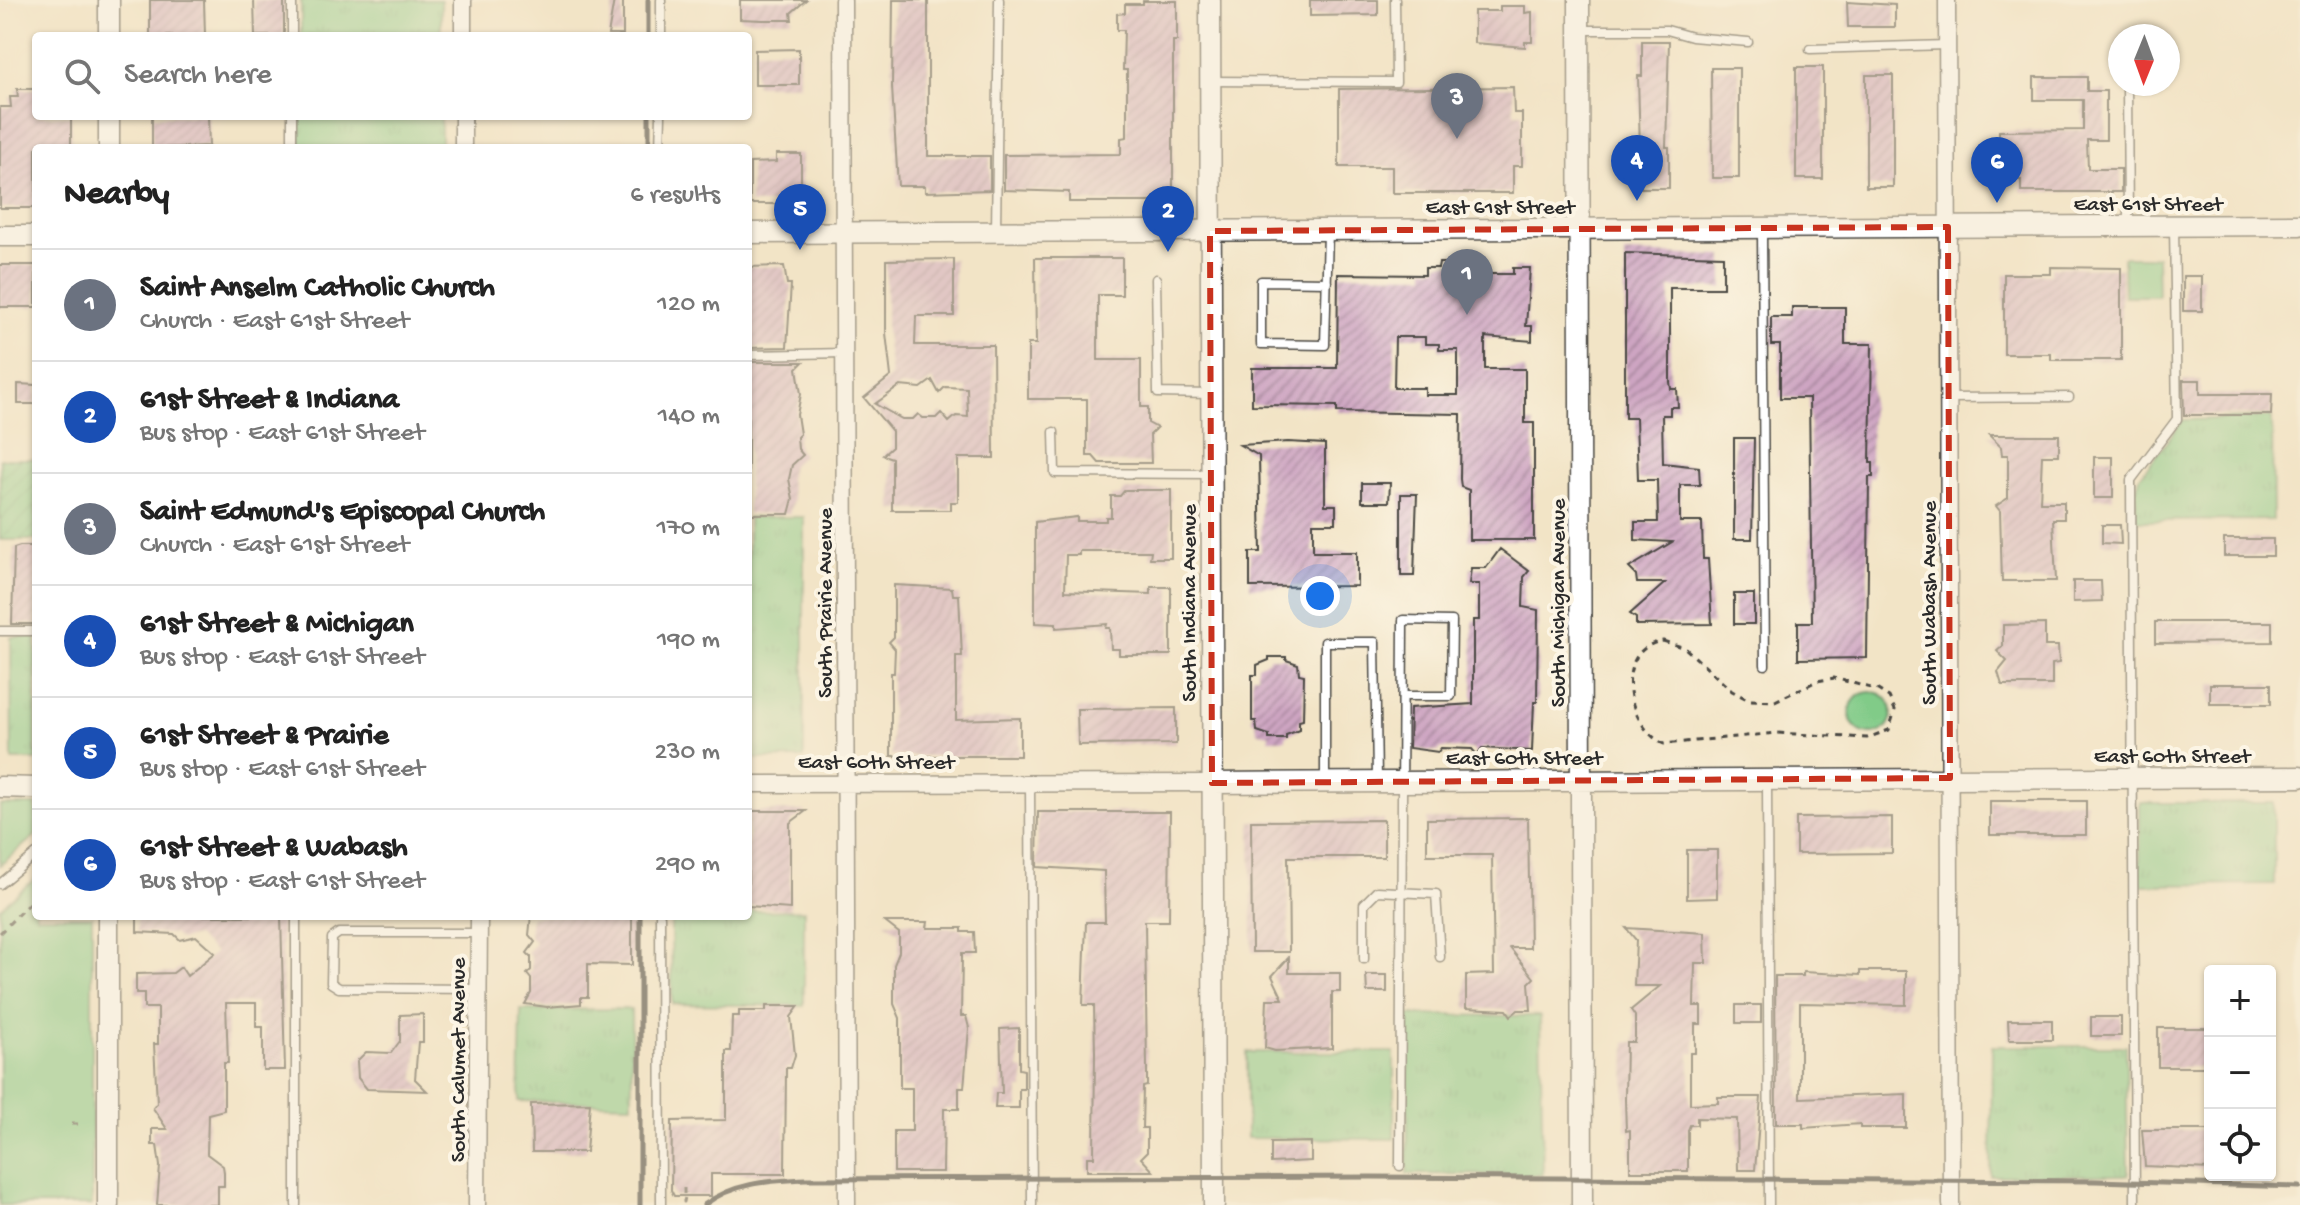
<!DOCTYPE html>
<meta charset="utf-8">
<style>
:root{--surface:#fff;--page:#f2f2f2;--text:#222;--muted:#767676;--line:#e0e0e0;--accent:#0f766e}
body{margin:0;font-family:"Gochi Hand",sans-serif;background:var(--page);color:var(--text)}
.controls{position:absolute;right:24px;bottom:24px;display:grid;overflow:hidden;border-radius:8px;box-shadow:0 2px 6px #0004}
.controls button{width:72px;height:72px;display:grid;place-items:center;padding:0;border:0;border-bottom:2px solid var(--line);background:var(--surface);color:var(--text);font:40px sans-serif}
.compass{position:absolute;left:2108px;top:24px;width:72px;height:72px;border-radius:50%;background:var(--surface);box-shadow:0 2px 6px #0004;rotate:181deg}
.you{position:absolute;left:1320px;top:596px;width:28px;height:28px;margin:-20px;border:6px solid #fff;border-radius:50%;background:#1a73e8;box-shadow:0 0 0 12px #1a73e833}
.badge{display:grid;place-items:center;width:52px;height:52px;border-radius:50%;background:var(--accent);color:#fff;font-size:26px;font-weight:700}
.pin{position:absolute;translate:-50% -66px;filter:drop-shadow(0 2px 4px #0008)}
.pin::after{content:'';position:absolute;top:42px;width:28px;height:24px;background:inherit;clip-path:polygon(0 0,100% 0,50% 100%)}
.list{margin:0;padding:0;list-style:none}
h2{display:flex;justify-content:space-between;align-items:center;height:104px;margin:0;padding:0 32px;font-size:34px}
h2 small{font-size:26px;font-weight:400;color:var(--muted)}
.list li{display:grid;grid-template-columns:52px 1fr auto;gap:24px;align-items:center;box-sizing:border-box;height:112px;padding:0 32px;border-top:2px solid var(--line)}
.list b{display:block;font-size:30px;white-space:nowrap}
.list p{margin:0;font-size:26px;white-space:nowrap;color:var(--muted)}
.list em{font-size:26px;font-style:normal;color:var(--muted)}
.icon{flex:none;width:44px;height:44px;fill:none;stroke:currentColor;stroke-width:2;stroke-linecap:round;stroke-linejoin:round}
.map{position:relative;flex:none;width:2300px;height:1205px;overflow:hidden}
.search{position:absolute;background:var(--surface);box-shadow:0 2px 6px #0004;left:32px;top:32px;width:720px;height:88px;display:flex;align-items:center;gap:20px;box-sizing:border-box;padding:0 28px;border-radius:8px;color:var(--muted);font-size:30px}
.panel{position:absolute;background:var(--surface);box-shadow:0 2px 6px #0004;left:32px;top:144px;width:720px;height:776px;border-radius:8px}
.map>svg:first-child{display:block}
.grass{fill:url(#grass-tufts);stroke:#567b5a;stroke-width:2}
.park{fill:#81cb88;stroke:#567b5a;stroke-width:2}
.garden{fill:url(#garden-furrows);stroke:#567b5a;stroke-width:2}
.building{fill:url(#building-hatch);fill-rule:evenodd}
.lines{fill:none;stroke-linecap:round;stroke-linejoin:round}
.service-casing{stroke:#494742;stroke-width:11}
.minor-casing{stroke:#494742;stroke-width:19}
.tertiary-casing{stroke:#494742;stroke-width:23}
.path{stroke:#494742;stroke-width:3;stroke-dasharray:6 6;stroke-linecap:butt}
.service{stroke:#fff;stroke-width:8}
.minor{stroke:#fff;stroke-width:16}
.tertiary{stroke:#fff;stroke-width:20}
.rail{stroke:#2b2b2b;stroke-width:5}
.marked{fill:none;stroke:#c8321e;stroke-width:6;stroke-dasharray:16 10;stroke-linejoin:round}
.labels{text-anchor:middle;stroke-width:8;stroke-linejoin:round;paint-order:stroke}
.street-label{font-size:22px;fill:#2b2b2b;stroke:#fcf5e5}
</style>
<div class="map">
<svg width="2300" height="1205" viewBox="0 0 2300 1205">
<defs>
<pattern id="grass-tufts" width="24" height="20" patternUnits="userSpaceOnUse" patternTransform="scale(2)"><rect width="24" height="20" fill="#81cb88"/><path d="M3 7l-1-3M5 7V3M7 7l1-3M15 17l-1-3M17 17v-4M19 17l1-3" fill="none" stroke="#70ae76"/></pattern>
<pattern id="garden-furrows" width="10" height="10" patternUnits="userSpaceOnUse" patternTransform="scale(2)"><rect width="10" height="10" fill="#81cb88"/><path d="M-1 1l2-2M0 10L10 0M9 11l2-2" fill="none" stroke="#70ae76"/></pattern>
<pattern id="building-hatch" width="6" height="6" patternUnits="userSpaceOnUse" patternTransform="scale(2)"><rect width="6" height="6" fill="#cea5c2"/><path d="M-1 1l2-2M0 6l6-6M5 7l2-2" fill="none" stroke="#a7879e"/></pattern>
</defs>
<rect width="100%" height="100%" fill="#fcf5e5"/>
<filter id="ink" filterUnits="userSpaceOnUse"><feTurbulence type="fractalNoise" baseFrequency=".0125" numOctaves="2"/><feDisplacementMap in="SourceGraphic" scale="16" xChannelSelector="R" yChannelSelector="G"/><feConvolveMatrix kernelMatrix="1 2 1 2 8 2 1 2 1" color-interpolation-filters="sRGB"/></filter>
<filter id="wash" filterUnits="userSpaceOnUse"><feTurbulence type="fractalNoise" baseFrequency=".006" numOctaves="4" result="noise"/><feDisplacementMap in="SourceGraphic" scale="32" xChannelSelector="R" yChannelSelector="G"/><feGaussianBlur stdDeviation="1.8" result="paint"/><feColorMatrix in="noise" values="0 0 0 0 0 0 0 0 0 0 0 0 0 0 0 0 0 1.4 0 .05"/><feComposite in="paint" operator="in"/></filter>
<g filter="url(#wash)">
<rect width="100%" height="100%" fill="#f2e4c6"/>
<!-- grass -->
<path class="grass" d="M301,0H441V36H301Z
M300,116H441V148H300Z
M2272,417L2273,520L2136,521V491L2140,477L2183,420Z
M748,517H804V758L748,759Z
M36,636V760H12L11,637Z
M2140,803H2274V884L2140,885Z
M804,910V1006L672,1004L671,916H748V911Z
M631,1009L632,1104L519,1101L521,1010Z
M1409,1015L1540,1016L1543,1175L1407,1174Z
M1992,1046H2126L2128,1175L1991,1176Z
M1247,1052H1394V1139L1247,1138Z"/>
<!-- park -->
<path class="park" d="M2123,257H2157L2158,296H2124Z
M1850 713a21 21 0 1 1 42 0a21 21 0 1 1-42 0Z
M0,805H36V835L0,865Z
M36,878V916H92V1205H0V908Z"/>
<!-- garden -->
<path class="garden" d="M0,459H36V540H0Z"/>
<g id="blocks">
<!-- building -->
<path class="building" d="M150,0H204L205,36H150Z
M254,0H284V36H255Z
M614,0H623V35H608Z
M740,0H806L791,13L792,20H763L740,19Z
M893,0H928V156H990V190L925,192V186H898L892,87Z
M1310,0H1378V15L1310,16Z
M1143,1H1177V41H1173V198L1168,202H1069V192L1004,190V155L1121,154V138L1127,137V70H1123L1124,30H1117V14L1125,13V4H1143Z
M1847,2L1895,5V27H1848Z
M1500,6H1525V13L1532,12V42H1525V47L1474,43V11H1500Z
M1642,41H1669L1666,147H1669V188H1641L1638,76H1642Z
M799,49V85H755V50Z
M1796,67H1823V179H1796Z
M1711,68H1739V178H1712Z
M1866,75H1893V187H1866Z
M2034,77H2087V91H2106V140H2087L2088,169H2121V192H2021V180H1999V131L2083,130V100H2034Z
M1513,87L1514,113H1522V166H1513V193H1392V167H1339V89Z
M17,89H36V116H71V148H36V208H0V107H11L10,97H18Z
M152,116H208L209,146L152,148Z
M776,154H801V204H750V163L776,162Z
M1625,253L1723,256V288H1670V382L1671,389H1677L1678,407H1670V415H1662L1663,463L1699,467L1700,485H1680V522H1702L1703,559H1708L1712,624L1636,625V618L1630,614L1665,583H1637L1636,575L1629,568L1672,542L1635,540V522H1658L1657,480H1638L1636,418H1625Z
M1035,258H1122V295H1098V360H1141V407H1148V423L1157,428L1150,435L1151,463H1099L1093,456H1087V399H1028V344H1036Z
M954,259V316H916L915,345H993L994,458H958V502H951V510H892V458L883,455L892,447V431L864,398L891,376L886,333V260ZM932,380L939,393L945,387L967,388L968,417L956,416L949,422L941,413L936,418H923L918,414L913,419H902L875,404L900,386L921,388Z
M1439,263H1483V274H1513V268H1530L1526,326H1532V341L1485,337V369H1525V423H1534V540H1469V490L1461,487L1460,479L1461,414L1337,412V406L1252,405V368H1337L1338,274L1425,275V268H1438ZM1395,337H1425V344H1439V350H1458V395H1425V388H1394Z
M0,265H36V307H0Z
M784,266L787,284H791L787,347L748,348V267Z
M2051,267L2121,268V360H2051V354H2004V274H2051Z
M2183,276H2202V311H2183Z
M1792,307H1845V344H1872L1870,463H1873V477H1869L1867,658L1798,659V622H1812L1809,398H1780V345H1771V317H1792Z
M748,362H803L797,368L801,394L797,415L800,434L797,437L798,449L803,455L792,465L789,479L793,499L789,514H748Z
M2183,380H2200V394H2272L2271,415H2184Z
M18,384L36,385V404H18Z
M1989,435H2059V455H2042L2040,502H2064V519H2053L2056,581H2002L2000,511L1996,506L2008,498V455H2002L2001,447Z
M1734,438H1754L1752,539H1734Z
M1288,442L1325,444V505H1336V523H1313V552H1357V586L1250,587V552H1261L1259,456L1240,445Z
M2094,457H2113V498H2094Z
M1362,483H1390L1389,502H1362Z
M1125,490H1171V558H1150L1151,551H1079V555H1066L1065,591L1151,594V587H1171V655H1119V649H1111L1110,628H1106L1107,624L1056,628V624L1035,623V522L1077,517V521H1106V517H1111V496H1120Z
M1401,494H1417L1414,576H1401Z
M2102,525H2120L2121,544L2102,543Z
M2224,539H2273V556H2224Z
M20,546H36V624H12L14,548Z
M1500,549L1529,571L1524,577L1523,607L1538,610L1537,702H1534L1532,751L1482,748L1477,755L1472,749L1441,748L1438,752L1409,748L1410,708L1473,704V620H1479V584H1469L1471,568H1486Z
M2073,581H2101L2102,601L2073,602Z
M894,585L952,588L953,595H959L962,656H956V720L1020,718V756H891V673H894L895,649L889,642L894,637Z
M1734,594H1754V624H1734Z
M2155,622H2272V642L2155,643Z
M2045,624V646H2058L2059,663L2052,664V685H2002L1998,672L2007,661L1997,651L2003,646V625Z
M1269,657H1286V660L1298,664L1299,674L1304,675L1303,720L1299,721V730L1286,735V739H1269V735L1257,731L1256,721H1252V675H1257V665L1269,660Z
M2210,684H2271V704H2210Z
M1176,708V744L1078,745L1077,709Z
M1990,801H2086V835H1990Z
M748,811H806L790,823V909L748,906Z
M1038,812H1170L1169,921H1145L1147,1070V1086L1143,1087L1142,1128H1147V1152L1141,1158L1153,1171H1087V1157H1094L1095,1052L1094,1005H1083L1086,922H1105L1104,871L1037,867Z
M1892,817V853L1796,854V818Z
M1528,818L1530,948H1510L1534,978L1529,983L1531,1010H1518L1511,1016L1507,1010L1466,1008V975L1494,974L1492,855H1427V819Z
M1384,820V857H1288L1289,952H1252L1251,821Z
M1687,850H1717V898L1687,899Z
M137,916H281L285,1070H263V1027H256V1003H226L228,1063H224V1110L208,1114L207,1154L223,1166L224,1172V1186H218V1205H157L160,1166L157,1145H152V1129H167L153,1108L157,1103L154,1044H158V1008H144V993H136V974L173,973L181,967L187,976L215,953L196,936L180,940L174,934L137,932Z
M531,916H632V965L588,964V997H581V1004L547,1007L525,1004L531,993V979L527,974L531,970V957L527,953L535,942L529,935Z
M885,922H928L927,928H962V932H974L975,953H962V957L961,1016H966L969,1028L964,1088H959V1109H944L943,1172H894V1131H912V1088H900V1018L894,1004V965L899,952V933Z
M1626,928L1705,933L1706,963H1695L1694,1006H1701V1024H1695V1053H1690V1104L1718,1103V1097H1761L1755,1170H1738L1737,1119L1697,1118V1125H1690L1688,1130V1171H1630V1130L1626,1131L1625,1099L1626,1042H1634L1635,1037V1016L1631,1010L1660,986H1634L1636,940Z
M1289,957V973H1340V992H1332V1048L1275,1051L1265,1048L1267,999H1283L1272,976Z
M1860,971H1906V1005L1800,1003V1098L1906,1094V1128H1860V1124L1803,1128V1124H1776L1775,976H1803V972L1860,975Z
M1366,975H1387V992H1367Z
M1736,1005H1761V1023H1736Z
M766,1006H799L791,1017L795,1055L791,1068H786L785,1174H711V1196H674L671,1190L672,1121L726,1120V1051H731L732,1016H739V1011H766Z
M423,1014V1042H418L415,1079L427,1091L367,1089L358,1078L357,1061L366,1052L391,1053L400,1041V1015Z
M2091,1017H2121V1036H2091Z
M2008,1020H2052V1040H2009Z
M1019,1028V1069L1024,1070V1089H1019V1108H995L996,1093H1002L1000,1029Z
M2158,1028H2210V1067H2158Z
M590,1103L586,1152H532L531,1104Z
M2142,1130H2210V1169L2145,1166Z
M1311,1142V1161L1271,1163V1143Z"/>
</g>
</g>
<g filter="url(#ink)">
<use href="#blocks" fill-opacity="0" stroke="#494742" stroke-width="2"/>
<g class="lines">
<!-- service casing -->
<g class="service-casing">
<path id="service" d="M1580,30H1667L1692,37L1748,42
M292,36V0
M661,36V0
M1810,49L1947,45
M1210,81L1396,82L1395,0
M2127,84L2128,225
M292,148V116
M660,148L661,116
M1762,230L1765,665
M996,231L999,0
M1156,279L1158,393L1210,394
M1327,282L1261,281V344L1325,345L1328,231
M748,355L844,353
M1949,398L2069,397
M1054,432L1055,473L1210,474
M0,631H36
M1325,781V642H1375L1377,780
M1767,782L1769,1205
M1030,784L1032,1205
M0,884L36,854
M296,916V1205
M660,916L661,1205
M1364,959V904L1377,891L1436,894L1440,957
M478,989L339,988L331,983L332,938L339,933H479
M1400,1166L1403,620L1452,621L1451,696H1403
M2135,1205L2131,480L2177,419L2174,226"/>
</g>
<!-- minor casing -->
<g class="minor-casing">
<path id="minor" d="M843,0L847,1205
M1947,0L1951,1205
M463,36V0
M463,148V116
M748,784L1212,783
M477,1205L479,916"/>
</g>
<!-- tertiary casing -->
<g class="tertiary-casing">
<path id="tertiary" d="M109,0V36
M1210,0L1214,1205
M1579,0L1582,1205
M109,116V148
M748,233L2300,225
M0,236H36
M1212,783L2300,777
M0,787L36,788
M108,916V1205"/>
</g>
<!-- path -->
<path class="path" d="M1663,641L1685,648L1732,691L1749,700L1775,701L1817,681L1834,678L1878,690L1889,697L1895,710L1889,730L1867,738L1777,733L1664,744C1626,726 1611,649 1663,641Z
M0,933L36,896
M72,1124H83
M684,1188V1202L686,1192"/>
<!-- service -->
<use href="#service" class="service"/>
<!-- minor -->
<use href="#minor" class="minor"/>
<!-- tertiary -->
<use href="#tertiary" class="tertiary"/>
<!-- rail -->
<path class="rail" d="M648,0V36
M649,116V148
M640,916V1205
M704,1205C734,1182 770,1181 805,1179L1371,1177L2095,1181L2300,1187"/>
</g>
</g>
<!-- marked area -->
<path d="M0 0H2300V1205H0ZM1948,227L1950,778L1212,783L1210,231Z" fill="#f2e4c6" fill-opacity=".55" fill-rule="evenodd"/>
<path class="marked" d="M1948,227L1950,778L1212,783L1210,231Z"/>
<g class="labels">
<!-- street labels -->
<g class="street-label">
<text x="2148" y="210">East 61st Street</text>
<text x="1500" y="213">East 61st Street</text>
<text transform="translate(823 603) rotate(-90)" y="8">South Prairie Avenue</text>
<text transform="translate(1187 603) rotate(-90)" y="8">South Indiana Avenue</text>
<text transform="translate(1556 603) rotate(-90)" y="8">South Michigan Avenue</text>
<text transform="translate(1927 603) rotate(-90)" y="8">South Wabash Avenue</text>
<text x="2172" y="762">East 60th Street</text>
<text x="1524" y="764">East 60th Street</text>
<text x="876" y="768">East 60th Street</text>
<text transform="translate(456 1060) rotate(-90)" y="8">South Calumet Avenue</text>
</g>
</g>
</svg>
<div class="controls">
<button>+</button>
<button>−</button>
<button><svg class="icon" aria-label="locate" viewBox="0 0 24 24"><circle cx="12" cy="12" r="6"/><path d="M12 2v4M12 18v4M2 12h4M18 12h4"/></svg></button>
</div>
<svg class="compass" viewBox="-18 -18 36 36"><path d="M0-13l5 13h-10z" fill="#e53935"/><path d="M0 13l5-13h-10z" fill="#767676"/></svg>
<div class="you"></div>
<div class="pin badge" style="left:1467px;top:315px;background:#6b7280">1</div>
<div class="pin badge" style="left:1168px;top:252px;background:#1a4fb4">2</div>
<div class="pin badge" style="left:1457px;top:139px;background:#6b7280">3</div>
<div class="pin badge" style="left:1637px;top:201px;background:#1a4fb4">4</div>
<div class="pin badge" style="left:800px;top:250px;background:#1a4fb4">5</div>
<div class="pin badge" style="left:1997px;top:203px;background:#1a4fb4">6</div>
<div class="search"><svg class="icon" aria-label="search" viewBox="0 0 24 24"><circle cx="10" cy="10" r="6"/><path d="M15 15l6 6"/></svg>Search here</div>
<section class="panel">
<h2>Nearby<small>6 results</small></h2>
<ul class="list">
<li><span class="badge" style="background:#6b7280">1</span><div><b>Saint Anselm Catholic Church</b><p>Church · East 61st Street</p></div><em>120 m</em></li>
<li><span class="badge" style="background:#1a4fb4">2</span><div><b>61st Street &amp; Indiana</b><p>Bus stop · East 61st Street</p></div><em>140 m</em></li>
<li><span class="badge" style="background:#6b7280">3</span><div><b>Saint Edmund's Episcopal Church</b><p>Church · East 61st Street</p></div><em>170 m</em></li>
<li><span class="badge" style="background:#1a4fb4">4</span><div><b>61st Street &amp; Michigan</b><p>Bus stop · East 61st Street</p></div><em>190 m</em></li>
<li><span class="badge" style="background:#1a4fb4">5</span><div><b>61st Street &amp; Prairie</b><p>Bus stop · East 61st Street</p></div><em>230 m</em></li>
<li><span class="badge" style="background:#1a4fb4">6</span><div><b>61st Street &amp; Wabash</b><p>Bus stop · East 61st Street</p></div><em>290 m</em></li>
</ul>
</section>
</div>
